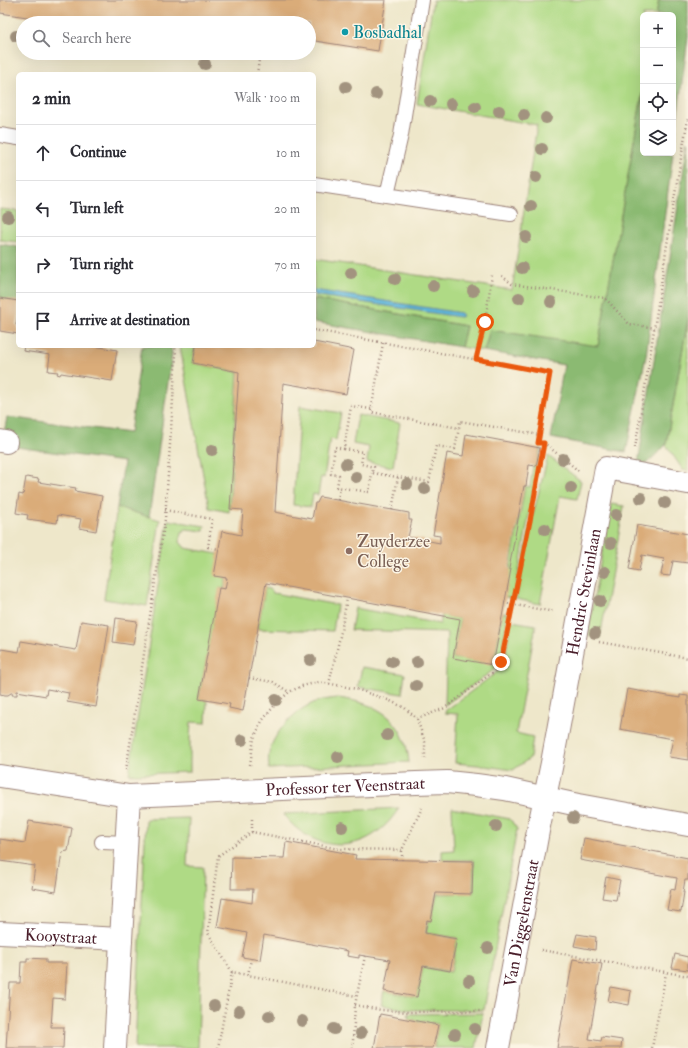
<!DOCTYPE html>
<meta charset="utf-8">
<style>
:root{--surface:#fff;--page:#f7f7f7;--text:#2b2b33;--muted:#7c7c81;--line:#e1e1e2}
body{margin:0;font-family:"IM FELL Double Pica",serif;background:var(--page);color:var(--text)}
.controls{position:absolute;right:12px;top:12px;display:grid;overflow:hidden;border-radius:6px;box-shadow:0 4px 16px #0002}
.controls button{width:36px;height:36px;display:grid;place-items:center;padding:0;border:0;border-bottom:1px solid var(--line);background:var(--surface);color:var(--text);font:20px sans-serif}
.stop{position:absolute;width:12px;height:12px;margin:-9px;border:3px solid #ea580c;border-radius:50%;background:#fff}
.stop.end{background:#ea580c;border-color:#fff;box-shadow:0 1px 4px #0008}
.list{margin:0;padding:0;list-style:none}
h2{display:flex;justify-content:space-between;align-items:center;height:52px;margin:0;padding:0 16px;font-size:17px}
h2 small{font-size:13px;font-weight:400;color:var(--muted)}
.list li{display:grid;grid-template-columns:26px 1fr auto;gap:12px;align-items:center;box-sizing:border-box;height:56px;padding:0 16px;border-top:1px solid var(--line)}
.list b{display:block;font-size:15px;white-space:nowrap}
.list em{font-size:13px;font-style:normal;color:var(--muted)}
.icon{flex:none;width:22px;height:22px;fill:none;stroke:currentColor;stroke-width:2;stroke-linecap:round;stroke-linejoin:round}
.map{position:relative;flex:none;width:688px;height:1048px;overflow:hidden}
.search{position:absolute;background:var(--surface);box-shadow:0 4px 16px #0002;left:16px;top:16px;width:300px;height:44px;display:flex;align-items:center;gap:10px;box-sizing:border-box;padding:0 14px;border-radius:22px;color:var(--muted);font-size:15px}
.panel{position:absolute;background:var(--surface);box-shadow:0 4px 16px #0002;left:16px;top:72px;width:300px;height:276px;border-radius:6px}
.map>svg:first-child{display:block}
.green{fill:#afda85;stroke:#7c7c58}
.forest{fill:#8bba72;stroke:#6a6c4e}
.water{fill:#61bade;stroke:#566c84}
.building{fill:#daac79}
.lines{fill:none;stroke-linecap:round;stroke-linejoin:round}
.lane-casing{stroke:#9c837a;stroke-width:16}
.street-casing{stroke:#9c837a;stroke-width:24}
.path{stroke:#9c837a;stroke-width:2.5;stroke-dasharray:1 3;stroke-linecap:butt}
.lane{stroke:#fff;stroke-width:14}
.street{stroke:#fff;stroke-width:22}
.tree{fill:#a2937f}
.route{stroke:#ea580c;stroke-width:5}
.culture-dot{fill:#0f9aa8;stroke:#fcf5e5;stroke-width:1.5}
.education-dot{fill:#8d6e63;stroke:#fcf5e5;stroke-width:1.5}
.labels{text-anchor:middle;stroke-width:3;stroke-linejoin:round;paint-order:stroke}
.culture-label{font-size:17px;fill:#0d838f;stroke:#fcf5e5;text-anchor:start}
.education-label{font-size:17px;fill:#785e54;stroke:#fcf5e5;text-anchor:start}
.street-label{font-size:17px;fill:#4a1f2b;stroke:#fcf5e5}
</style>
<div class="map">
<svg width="688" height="1048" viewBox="0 0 688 1048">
<rect width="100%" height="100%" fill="#fcf5e5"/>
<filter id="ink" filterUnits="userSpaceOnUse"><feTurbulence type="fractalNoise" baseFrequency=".025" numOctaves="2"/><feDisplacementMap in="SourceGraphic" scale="8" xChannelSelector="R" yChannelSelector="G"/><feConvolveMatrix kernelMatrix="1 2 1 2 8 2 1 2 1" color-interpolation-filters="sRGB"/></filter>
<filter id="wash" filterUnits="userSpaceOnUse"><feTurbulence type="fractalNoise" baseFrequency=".012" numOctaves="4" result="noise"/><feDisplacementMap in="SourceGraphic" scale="16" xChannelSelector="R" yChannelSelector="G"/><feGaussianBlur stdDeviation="0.9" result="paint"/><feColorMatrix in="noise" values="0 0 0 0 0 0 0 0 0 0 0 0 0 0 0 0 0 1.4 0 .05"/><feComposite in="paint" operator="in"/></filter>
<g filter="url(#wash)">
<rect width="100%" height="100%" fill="#eee7ca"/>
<!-- green -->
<path class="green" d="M433,0H659L656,15H643V90L598,347L490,330L484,351L461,347L466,326L314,299V259L512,290L537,125L417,104Z
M0,209L18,211V242L0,240Z
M688,319V471L683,470L666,445Z
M180,346H195L193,363L238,372L229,512L209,508Z
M300,406L341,413L336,440L330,439L324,478L321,477L318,495L313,494L311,507L293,505Z
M358,415L400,423L393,467L367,462L369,447L353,444Z
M540,447H541L514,599L505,597L525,486L530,487L533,466H536Z
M548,456L581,481L577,499L560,496L540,604L516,599L531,523Z
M611,504L624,506L600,638L587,636Z
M117,507L160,520L147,606L104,599Z
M168,520L205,526L204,531L186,529L181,533L180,542L185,548L218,554L226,578L224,589L220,588L199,698L207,701L206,723L191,722L190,739V772L139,774H129Z
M265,588L269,589L273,593L337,605L333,631L258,629Z
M355,608L440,624L442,615L460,619L453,658L493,664L503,613H508L501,657L495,669L445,705L447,633L351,630Z
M511,621L536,625L516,733L533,737L530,758L513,770L478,765L455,763L458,714L445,713V711L497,672L505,657Z
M362,667L405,674L402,694L358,687Z
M338,698C378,703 405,719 409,762L269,769C269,764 268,758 269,753C273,734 293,712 311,704C319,700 329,699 338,698Z
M399,808C370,855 316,857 283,814Z
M452,808L510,819L517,829L484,1010H411L381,1005L384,991L417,997L423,967L451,972L457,938L426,933L428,921H431L437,894L473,893L474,860H442V851L454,850Z
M189,818L187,866L203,867L198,1048H135L146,819Z
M483,1013L476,1048H434L438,1024L409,1019L408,1014Z"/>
<!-- forest -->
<path class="forest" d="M659,0H688V37L673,151V15H656Z
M643,90V153H673L646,356L626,452L551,438L564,365L484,351L490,330L598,346Z
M688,141V319L666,445L647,463L638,464Z
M0,244L18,247V304L0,301Z
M314,299L466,326L461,347L314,322Z
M142,346H171L172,354L149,517L117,507L124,462L2,445L7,417L130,433Z"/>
<!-- water -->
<path class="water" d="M314,290L461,313L463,316L460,317L314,295Z"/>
<g id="blocks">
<!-- building -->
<path class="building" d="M0,0H386L378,51L309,40V23H68L0,13Z
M0,298L18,301V314L16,325H18V334L0,331Z
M314,342L354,350L346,394L283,383L275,512L312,519L315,503H317L320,497L409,513V520H412L408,537L440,543V536L433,535L447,453L463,456L466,434L540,448L536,466L529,465L526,486H524L509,569H511L493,665L453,658L460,619L266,583L243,711L229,708L230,704L199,699L219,588L225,589L227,578L214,576L222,531L241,535L243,510L230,509L239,372L193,363L196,346H314Z
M24,346H94L117,350L112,381L61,373L60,375L57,374L58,372L48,371L50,355L23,351Z
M26,477L39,479L38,482L76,488L75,491L102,496L96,531L79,528L81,519L58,515L57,523L27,519L28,515L16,513L19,494L23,495Z
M637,525L688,534V563L673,561L670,576L661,575L664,559L642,555L639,571L629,569Z
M116,618L137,621L133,645L113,642Z
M81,621L109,625L96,707L67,702L69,693L47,689L46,696L17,691V695H12L13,693H11L8,695H5L0,694V656L1,649L19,652L21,641L76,650Z
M627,689L680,698V695L688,696V760L669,757L673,739L620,729Z
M29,821L72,828L68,851L62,852L56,892L32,888L35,866L0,861V839L25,843Z
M584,838L688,858V880H685L683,892H684L681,912L667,910L671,889L675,890L677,878L580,860Z
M286,842L356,855L355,859L473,861L472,894L436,893L431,921L427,920L425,933L457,939L450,971L423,966L417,997L384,991L390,960L359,955V958L347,956L348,951L264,935L260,960L242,957L247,933L217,927L222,898L252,903L253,889H231L232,857L284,858Z
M606,877L620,880L616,900L602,898Z
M577,934L596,937L595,950L574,946Z
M675,954L688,957V970L672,968Z
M27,958L46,959V963H67L65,999L53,998L51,1027H64L63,1048H6L10,983H20L21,962H27Z
M573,959L602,964L589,1039L601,1041L602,1037L622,1040L621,1048H557Z
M611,987L631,991L629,1005L608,1001Z
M380,1014L438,1025L433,1048H374Z"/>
</g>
</g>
<g filter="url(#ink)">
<use href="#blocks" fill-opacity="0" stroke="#9c837a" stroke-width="1"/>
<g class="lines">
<!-- lane casing -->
<g class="lane-casing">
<path id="lane" d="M0,135L18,138
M314,184L511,214
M387,195L401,135L422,0
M102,842L127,843"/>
</g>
<!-- street casing -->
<g class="street-casing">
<g id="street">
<path d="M0,441L6,442"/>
<path id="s1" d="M0,776L129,796L416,783L447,782L476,785L505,789L578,805L688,825"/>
<path id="s2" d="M0,933L121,939"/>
<path d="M115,1048L129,796"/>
<path id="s3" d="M498,1048L538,831L552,763L606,468L688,483"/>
</g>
</g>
<!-- path -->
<path class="path" d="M257,74L260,53
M502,276L512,284L605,298L629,324L655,328
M314,330L550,373L538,443H544L580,472
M383,343L371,412L459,428L460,421L540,435
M476,359L485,322L492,275
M371,409L351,406L344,449L363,452L361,464L374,467L372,473L429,482L436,446L455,449L459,428
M635,448C654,338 668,228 688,119
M344,449L335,447L331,474L339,475L337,487L369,492L372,473
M338,500L340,488
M165,510L212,519L208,547L219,549
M392,510L398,477
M504,603L555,612
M599,642L688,658
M249,678L273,682L289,692
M329,684L341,632L347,598
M417,719L445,708L496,670L501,662L530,521L544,443
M250,765L254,738L262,721L274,706L289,692L302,686L319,682L337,685L356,689L388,700L405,708L417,719L425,742V759
M126,770L165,519L176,355L175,346
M252,815V832
M402,860V850L422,808
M541,950L688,976
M232,972L208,933L218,856L252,832L340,849L402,850
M248,975L251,959
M355,1005L381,1010L408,1012L480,1011
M218,1048L232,972L356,996
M352,1048L353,1041L355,1005L365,956
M652,1048L666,973"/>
<!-- lane -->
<use href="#lane" class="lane"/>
<!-- street -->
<use href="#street" class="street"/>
</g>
<!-- trees -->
<g class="tree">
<circle cx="16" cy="36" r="6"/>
<circle cx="205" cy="64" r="6"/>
<circle cx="346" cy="87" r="6"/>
<circle cx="376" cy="94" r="6"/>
<circle cx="430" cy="101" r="6"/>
<circle cx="451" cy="104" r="6"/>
<circle cx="475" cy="107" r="6"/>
<circle cx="499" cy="111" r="6"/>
<circle cx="524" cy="115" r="6"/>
<circle cx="546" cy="118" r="6"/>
<circle cx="542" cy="149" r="6"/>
<circle cx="536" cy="177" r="6"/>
<circle cx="531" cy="206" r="6"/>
<circle cx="8" cy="217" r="6"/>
<circle cx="526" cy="237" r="6"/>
<circle cx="522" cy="268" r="6"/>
<circle cx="351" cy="273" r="6"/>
<circle cx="395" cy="279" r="6"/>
<circle cx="433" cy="286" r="6"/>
<circle cx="473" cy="291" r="6"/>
<circle cx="519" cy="298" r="6"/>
<circle cx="551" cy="302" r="6"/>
<circle cx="212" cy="450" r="6"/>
<circle cx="563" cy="459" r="6"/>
<circle cx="346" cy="464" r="6"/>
<circle cx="356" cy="477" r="6"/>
<circle cx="407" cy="484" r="6"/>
<circle cx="571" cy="488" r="6"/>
<circle cx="425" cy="489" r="6"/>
<circle cx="641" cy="498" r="6"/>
<circle cx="665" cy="503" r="6"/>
<circle cx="616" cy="515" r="6"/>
<circle cx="545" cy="529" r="6"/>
<circle cx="611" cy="543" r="6"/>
<circle cx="605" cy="572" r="6"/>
<circle cx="600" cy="601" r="6"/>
<circle cx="595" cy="633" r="6"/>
<circle cx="310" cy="660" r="6"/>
<circle cx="392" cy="662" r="6"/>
<circle cx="417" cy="662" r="6"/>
<circle cx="416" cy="686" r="6"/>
<circle cx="276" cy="700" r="6"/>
<circle cx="387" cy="735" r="6"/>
<circle cx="242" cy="740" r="6"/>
<circle cx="338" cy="757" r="6"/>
<circle cx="573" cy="818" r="6"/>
<circle cx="496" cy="826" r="6"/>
<circle cx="342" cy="827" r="6"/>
<circle cx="488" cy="948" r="6"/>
<circle cx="469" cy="981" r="6"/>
<circle cx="214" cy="1006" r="6"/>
<circle cx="239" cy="1011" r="6"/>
<circle cx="269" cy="1016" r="6"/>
<circle cx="302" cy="1021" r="6"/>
<circle cx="334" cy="1029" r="6"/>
<circle cx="475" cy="1029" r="6"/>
<circle cx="361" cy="1033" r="6"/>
<circle cx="455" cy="1034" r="6"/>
</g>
</g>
<g class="lines" filter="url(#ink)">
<!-- route -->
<path class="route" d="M485,322L476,359L550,373L538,443H544L530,521L501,662"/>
</g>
<!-- markers -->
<circle class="culture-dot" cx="345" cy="32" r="4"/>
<circle class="education-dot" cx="349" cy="551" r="4"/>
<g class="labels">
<!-- culture labels -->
<g class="culture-label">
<text x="353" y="38">Bosbadhal</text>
</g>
<!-- education labels -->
<g class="education-label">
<text x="357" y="547">Zuyderzee<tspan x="357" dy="20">College</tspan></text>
</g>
<!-- street labels -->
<g class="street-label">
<text dy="6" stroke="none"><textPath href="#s3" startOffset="464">Hendric Stevinlaan</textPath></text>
<text dy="6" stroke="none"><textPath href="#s1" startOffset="347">Professor ter Veenstraat</textPath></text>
<text dy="6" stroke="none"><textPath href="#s3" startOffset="127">Van Diggelenstraat</textPath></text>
<text dy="6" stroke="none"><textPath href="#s2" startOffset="61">Kooystraat</textPath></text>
</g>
</g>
</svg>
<div class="controls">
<button>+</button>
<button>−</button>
<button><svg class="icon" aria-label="locate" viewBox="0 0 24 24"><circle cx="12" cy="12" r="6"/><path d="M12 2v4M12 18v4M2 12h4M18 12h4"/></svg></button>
<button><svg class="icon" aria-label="layers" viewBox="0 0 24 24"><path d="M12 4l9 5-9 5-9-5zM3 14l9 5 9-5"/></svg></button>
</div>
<div class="stop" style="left:485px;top:322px"></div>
<div class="stop end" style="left:501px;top:662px"></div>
<div class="search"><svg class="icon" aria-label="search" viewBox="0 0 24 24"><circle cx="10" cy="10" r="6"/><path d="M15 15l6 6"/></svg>Search here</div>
<section class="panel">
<h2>2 min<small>Walk · 100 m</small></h2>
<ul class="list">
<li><svg class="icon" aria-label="ahead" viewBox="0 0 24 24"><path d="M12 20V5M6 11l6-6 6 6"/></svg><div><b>Continue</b></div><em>10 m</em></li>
<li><svg class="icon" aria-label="left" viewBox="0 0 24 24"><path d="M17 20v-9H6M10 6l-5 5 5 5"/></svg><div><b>Turn left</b></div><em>20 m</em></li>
<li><svg class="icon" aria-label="right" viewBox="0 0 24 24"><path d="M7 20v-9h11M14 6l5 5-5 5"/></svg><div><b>Turn right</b></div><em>70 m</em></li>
<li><svg class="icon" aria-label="arrive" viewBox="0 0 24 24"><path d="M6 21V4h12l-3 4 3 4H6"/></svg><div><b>Arrive at destination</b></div></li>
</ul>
</section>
</div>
